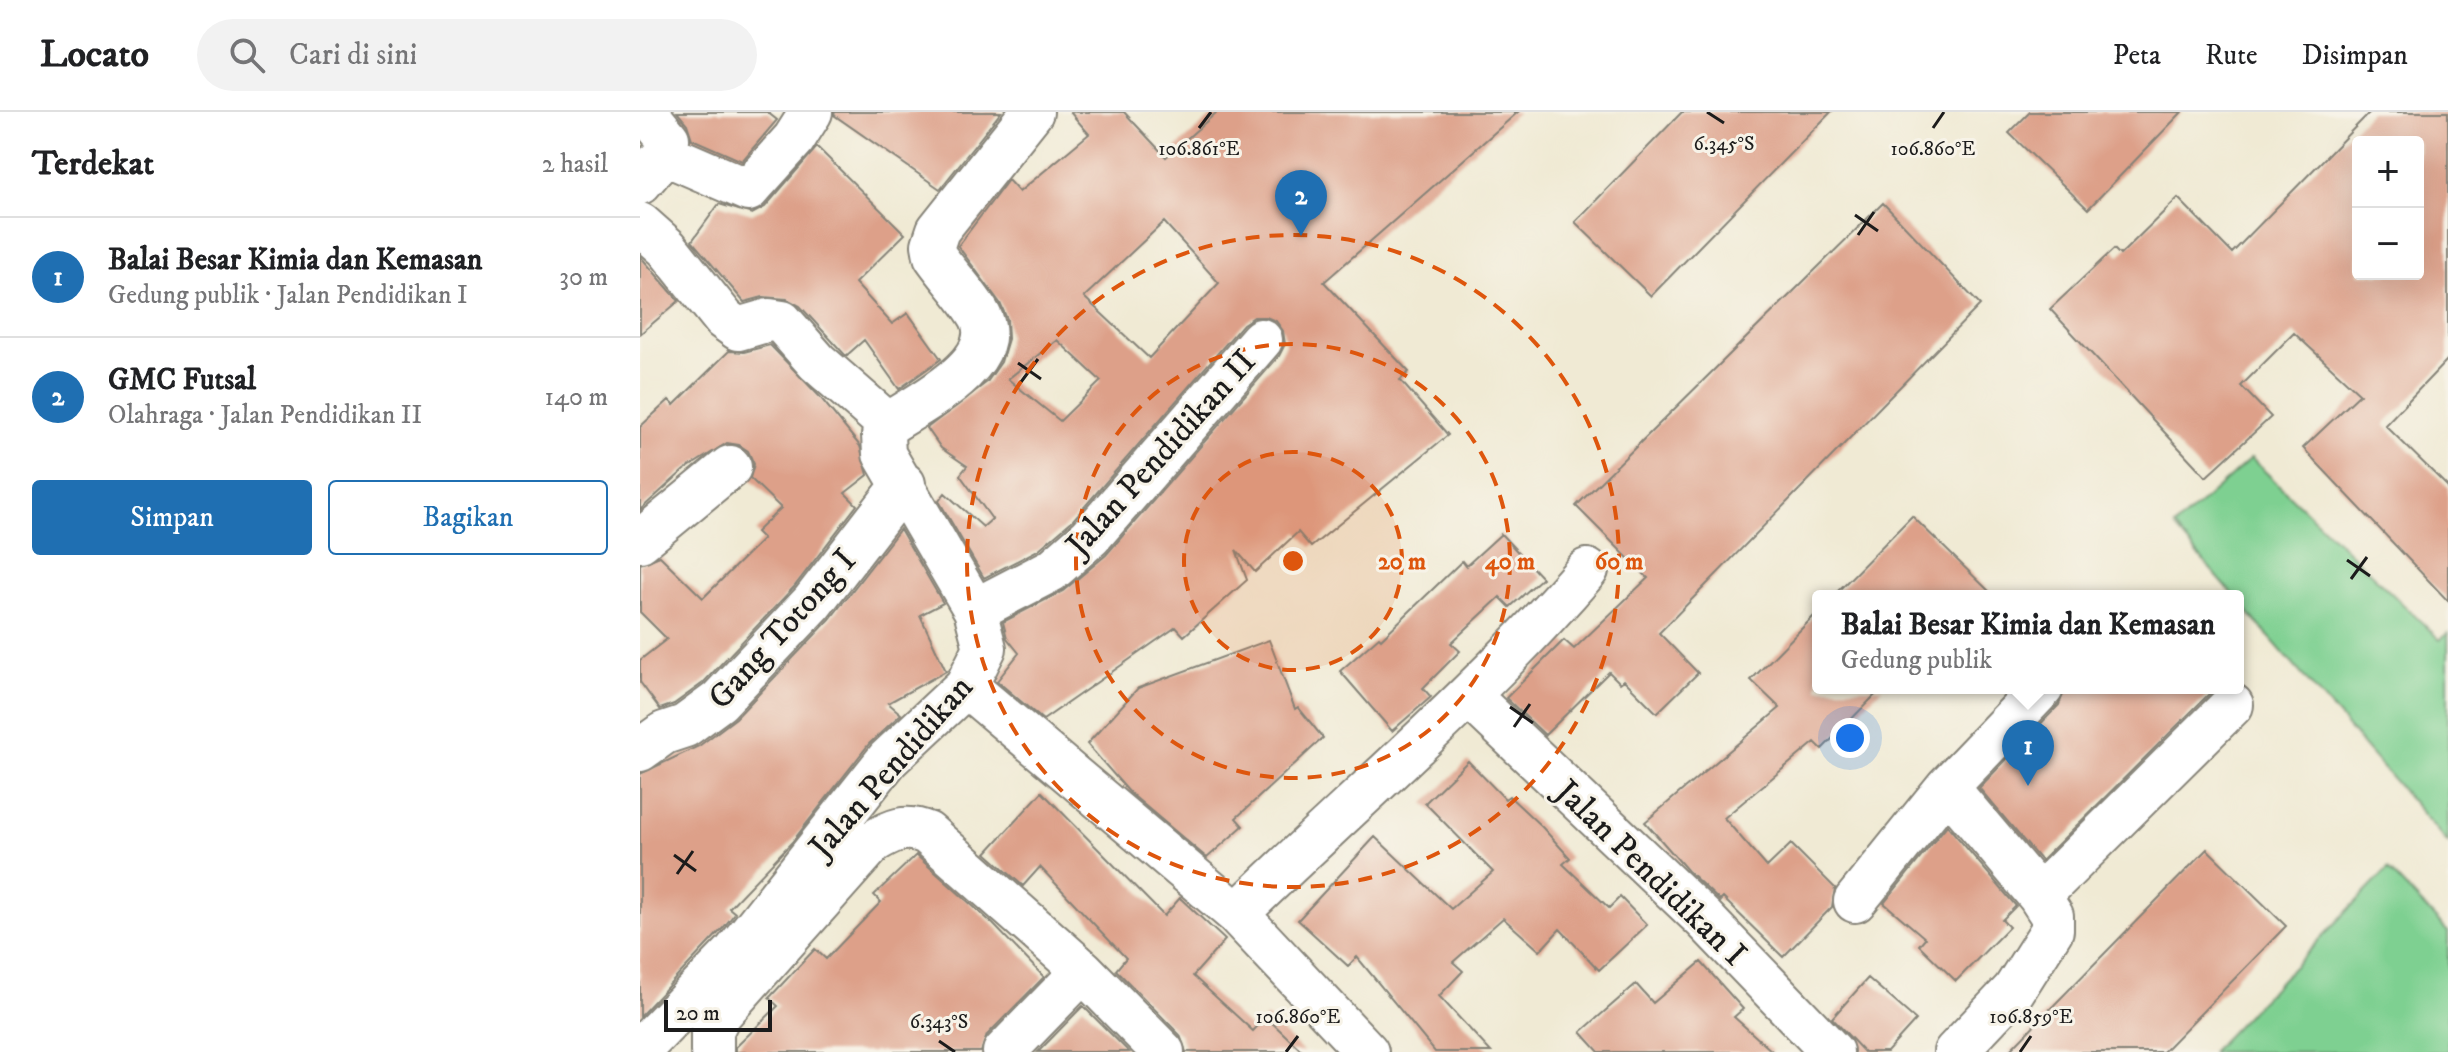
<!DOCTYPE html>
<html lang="id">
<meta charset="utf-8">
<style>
:root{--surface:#fff;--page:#f2f2f2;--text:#202124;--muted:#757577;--line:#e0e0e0;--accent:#1f6fb2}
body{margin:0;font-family:"IM FELL DW Pica",serif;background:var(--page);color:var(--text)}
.controls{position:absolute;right:24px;top:24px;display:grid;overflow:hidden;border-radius:8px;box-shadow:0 8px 32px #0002}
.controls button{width:72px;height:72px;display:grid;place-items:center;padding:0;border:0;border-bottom:2px solid var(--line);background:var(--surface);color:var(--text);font:40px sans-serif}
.scale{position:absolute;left:24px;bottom:20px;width:108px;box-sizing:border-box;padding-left:8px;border:4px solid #1c1c1c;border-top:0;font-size:22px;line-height:28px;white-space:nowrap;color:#1c1c1c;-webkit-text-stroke:6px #f7f3e8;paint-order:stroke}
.you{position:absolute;left:1210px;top:626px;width:28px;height:28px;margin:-20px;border:6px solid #fff;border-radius:50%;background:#1a73e8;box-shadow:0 0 0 12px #1a73e833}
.badge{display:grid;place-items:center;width:52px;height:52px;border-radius:50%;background:var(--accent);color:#fff;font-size:26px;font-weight:700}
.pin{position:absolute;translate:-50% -66px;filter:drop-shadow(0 2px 4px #0008)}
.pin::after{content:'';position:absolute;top:42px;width:28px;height:24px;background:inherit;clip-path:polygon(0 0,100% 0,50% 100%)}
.popup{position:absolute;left:1172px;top:478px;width:432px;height:104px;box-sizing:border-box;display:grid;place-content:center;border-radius:8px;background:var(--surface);filter:drop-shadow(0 2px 6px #0005);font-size:26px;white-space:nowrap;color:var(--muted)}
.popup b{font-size:30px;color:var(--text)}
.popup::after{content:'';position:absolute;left:50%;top:100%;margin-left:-16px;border:16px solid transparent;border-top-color:var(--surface)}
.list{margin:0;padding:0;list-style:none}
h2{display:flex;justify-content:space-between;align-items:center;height:104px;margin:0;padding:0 32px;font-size:34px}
h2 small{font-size:26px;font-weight:400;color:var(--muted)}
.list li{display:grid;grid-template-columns:52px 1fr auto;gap:24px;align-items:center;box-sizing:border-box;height:120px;padding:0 32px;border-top:2px solid var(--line)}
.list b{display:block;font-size:30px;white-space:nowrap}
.list p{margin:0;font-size:26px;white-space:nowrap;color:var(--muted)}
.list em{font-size:26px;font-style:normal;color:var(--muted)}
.actions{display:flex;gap:16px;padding:24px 32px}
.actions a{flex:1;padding:18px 0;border:2px solid var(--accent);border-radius:8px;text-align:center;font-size:28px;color:var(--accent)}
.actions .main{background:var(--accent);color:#fff}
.icon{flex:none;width:44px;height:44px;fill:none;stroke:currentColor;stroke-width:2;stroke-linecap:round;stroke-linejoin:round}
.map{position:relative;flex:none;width:1808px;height:940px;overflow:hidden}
header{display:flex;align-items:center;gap:48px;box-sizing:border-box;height:112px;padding:0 40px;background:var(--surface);border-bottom:2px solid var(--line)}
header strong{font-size:38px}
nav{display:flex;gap:44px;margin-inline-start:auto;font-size:28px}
.search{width:560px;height:72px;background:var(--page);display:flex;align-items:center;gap:20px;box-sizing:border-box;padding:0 28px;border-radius:44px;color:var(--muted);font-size:30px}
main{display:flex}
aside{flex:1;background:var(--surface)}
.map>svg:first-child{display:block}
.green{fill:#7ed091;stroke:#4d7656;stroke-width:2}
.building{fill:#dda089;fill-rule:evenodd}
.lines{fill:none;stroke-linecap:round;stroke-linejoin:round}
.minor-casing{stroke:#868378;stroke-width:46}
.minor{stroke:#fff;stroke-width:42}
.ticks{fill:none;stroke:#1c1c1c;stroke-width:3}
.ring{fill:none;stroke:#de560d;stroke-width:4;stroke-dasharray:14 10}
.labels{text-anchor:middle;stroke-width:6;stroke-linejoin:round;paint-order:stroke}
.street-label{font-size:34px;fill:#1c1c1c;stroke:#f7f3e8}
.ticks-label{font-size:20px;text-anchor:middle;fill:#1c1c1c;stroke:#f7f3e8;stroke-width:6;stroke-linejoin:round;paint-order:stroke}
.centre{fill:#de560d;stroke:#f7f3e8;stroke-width:4}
.ring-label{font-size:24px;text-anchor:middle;font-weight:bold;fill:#de560d;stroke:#f7f3e8;stroke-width:6;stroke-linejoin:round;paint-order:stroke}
</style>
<header>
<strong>Locato</strong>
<div class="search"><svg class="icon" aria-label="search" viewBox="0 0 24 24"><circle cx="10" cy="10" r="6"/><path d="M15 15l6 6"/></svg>Cari di sini</div>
<nav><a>Peta</a><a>Rute</a><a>Disimpan</a></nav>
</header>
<main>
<aside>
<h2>Terdekat<small>2 hasil</small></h2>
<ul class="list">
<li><span class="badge">1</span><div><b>Balai Besar Kimia dan Kemasan</b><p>Gedung publik · Jalan Pendidikan I</p></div><em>30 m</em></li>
<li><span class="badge">2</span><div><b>GMC Futsal</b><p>Olahraga · Jalan Pendidikan II</p></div><em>140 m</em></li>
</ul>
<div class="actions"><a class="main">Simpan</a><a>Bagikan</a></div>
</aside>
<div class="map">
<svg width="1808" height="940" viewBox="0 0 1808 940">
<rect width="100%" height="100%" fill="#f7f3e8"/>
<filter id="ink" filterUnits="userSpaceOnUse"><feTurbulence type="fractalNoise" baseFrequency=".0125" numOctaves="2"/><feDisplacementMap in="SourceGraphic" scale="16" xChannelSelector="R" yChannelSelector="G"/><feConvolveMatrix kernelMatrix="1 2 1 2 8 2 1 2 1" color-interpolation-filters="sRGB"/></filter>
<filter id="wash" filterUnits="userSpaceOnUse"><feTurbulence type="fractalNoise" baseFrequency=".006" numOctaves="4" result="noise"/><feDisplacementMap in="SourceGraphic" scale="32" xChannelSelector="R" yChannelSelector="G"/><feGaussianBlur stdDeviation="1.8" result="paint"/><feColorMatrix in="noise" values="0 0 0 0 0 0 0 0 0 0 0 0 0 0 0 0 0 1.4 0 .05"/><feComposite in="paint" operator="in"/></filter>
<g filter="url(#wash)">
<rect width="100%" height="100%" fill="#f0ead4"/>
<!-- green -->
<path class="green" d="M1611,346L1800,528L1808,521V731L1598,489V484H1594L1534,415Z
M1748,757L1808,820V940H1571Z"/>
<g id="blocks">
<!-- building -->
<path class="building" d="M37,0H127L137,8L102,49L52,27L47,12Z
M195,0H361L300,77L194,3Z
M430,0H484L526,45L577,0H878L684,170L769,260L760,268L808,323L671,435L658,420L615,460L596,438L607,468L544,524L536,515L403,608L357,569L379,541L367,526L363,510L423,479L466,443L639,244L645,232L643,219L636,209L626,205H614L603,212L433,408L398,438L344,466L299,389L305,381L343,415L352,407L320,363L327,354L301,336L287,316L347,270L361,250L368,227L367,207L360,191L318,134L368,68L379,80L449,22ZM524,110L579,171L509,246L444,185ZM417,228L461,269L420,309L368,267Z
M1042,0H1191L1011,184L935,110Z
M1390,0H1542L1448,97L1369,21Z
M1730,0H1808V247L1745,313L1808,375V489L1663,336L1720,282L1654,221L1601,274L1631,305L1566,365L1410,197L1474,137L1480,143L1538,86L1592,141ZM1718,30H1778V162H1718Z
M177,35L265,122L215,171L252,212L268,201L301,247L259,277L224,228L206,244L160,194L147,187L123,185L104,190L52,129L79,92L112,102L125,95Z
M1243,91L1340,193L1019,521L1058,561L1017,601L984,568L980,571L969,560L905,623L866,586L924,528L934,537L1008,466L936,394Z
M0,144L39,189L0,222Z
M130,233L180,285L220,334L228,363L205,381L217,393L154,475L63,571L34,592L20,597L0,570V548L27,527L0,500V452L20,444L63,486L123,427L116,420L141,396L110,366L114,352L108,339L99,333L87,331L44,358L0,398V315L29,288L34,293L89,239L104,240Z
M1272,404L1354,484H1193Z
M260,417L303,491L280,503L306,559L248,591L261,602L229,632L152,730L89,796L95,801L83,816L0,904V662L59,634L96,606L190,507Z
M861,422L902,466L870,495L860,485L811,531L820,539L783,576L791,585L752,619L700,559L739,525L741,527L822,449L826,454Z
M1178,500V576H1242L1182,637L1175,630L1084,706L1127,755L1151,732L1195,776L1192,795L1143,845L1083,786L1080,789L1048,759L1005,710L1140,596L1111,568Z
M629,528L655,597L658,595L683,626L596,706L603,714L567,746L490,681L447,632L498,576Z
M1425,576H1575L1401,749L1339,676L1419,593Z
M828,649L865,687L869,684L902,715L930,746L923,752L969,796L980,785L1007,813L959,858L920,817L900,839L863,806L813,850L823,859L799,884L851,940H795L717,845L708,854L658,808L735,725L811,797L853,760L785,691Z
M402,680L524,804L540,786L585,828L553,864L613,919L626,905L663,940H546L540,923L476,858L486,846L400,755L383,774L346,741Z
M1307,713L1376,794L1362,808L1369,815L1316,869L1279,833L1285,826L1244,791Z
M1567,737L1646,814L1523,940H1368Z
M276,743L353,812L404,865L347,923L341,940H96V935L138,894L129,886L175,837L186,847L241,790L234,783Z
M1061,850L1103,897L1094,905L1133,940H959L941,920L996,872L1013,891Z
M1228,866L1276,908L1247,940H1224L1192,906Z
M443,894L489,940H398L437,900Z"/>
</g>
</g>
<g filter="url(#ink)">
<use href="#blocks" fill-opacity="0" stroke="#868378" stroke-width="2"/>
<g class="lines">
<!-- minor casing -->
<g class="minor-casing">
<path id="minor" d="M25,42L108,78L154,27L171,0
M0,71L25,42L28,27L6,0
M0,112L27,136L84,207L98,217L129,208L142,210L177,250L248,312
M0,429L90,355
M335,498L412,458L450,425L621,228
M326,574L597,802L727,940
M829,584L1064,807L1192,940
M0,638L24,621L45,614L79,589L172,491L264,372
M1307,675L1399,784L1412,804V818L1374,878L1315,940
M1399,784L1592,593
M1215,789L1307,675L1402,576
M597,802C714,688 840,582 947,458
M0,938L94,841L248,647L326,574L345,536L335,498L244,342L243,323L248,312C278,292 365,250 340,204C328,183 309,164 295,144L293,133L298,118L392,0
M72,940V918L80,902L233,730C252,718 266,712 287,721L443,859L523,940
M364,940L443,859"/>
</g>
<!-- minor -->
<use href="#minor" class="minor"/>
</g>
</g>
<!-- ticks -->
<path class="ticks" d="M1067,0L1084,11M559,16L571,0M1293,16L1304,0M1215,103L1238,119M1218,123L1234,100M378,251L401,267M381,270L398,247M1707,448L1730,464M1711,467L1727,445M870,595L893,611M874,615L890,592M34,743L56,759M37,762L53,739M299,929L315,940M646,940L658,924M1380,940L1391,924"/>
<!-- distance rings -->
<circle cx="653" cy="449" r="109" fill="#de560d" fill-opacity=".12"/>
<g class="ring">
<circle cx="653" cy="449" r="109"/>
<circle cx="653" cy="449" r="217"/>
<circle cx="653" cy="449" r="326"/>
</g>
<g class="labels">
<!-- street labels -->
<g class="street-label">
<text transform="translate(520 340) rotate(-48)" y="12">Jalan Pendidikan II</text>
<text transform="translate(141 516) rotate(-48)" y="12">Gang Totong I</text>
<text transform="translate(250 654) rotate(-49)" y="12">Jalan Pendidikan</text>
<text transform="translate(1012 760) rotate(44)" y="12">Jalan Pendidikan I</text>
</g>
</g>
<g class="ticks-label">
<text x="1084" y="38">6.345°S</text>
<text x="559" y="43">106.861°E</text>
<text x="1293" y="43">106.860°E</text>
<text x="658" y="911">106.860°E</text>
<text x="1391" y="911">106.859°E</text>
<text x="299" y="916">6.343°S</text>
</g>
<circle cx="653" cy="449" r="12" class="centre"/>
<g class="ring-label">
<text x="762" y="457">20 m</text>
<text x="870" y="457">40 m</text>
<text x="979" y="457">60 m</text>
</g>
</svg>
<div class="controls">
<button>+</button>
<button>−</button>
</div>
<div class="scale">20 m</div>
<div class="you"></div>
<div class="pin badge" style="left:1388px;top:674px">1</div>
<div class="popup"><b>Balai Besar Kimia dan Kemasan</b>Gedung publik</div>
<div class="pin badge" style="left:661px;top:124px">2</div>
</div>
</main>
